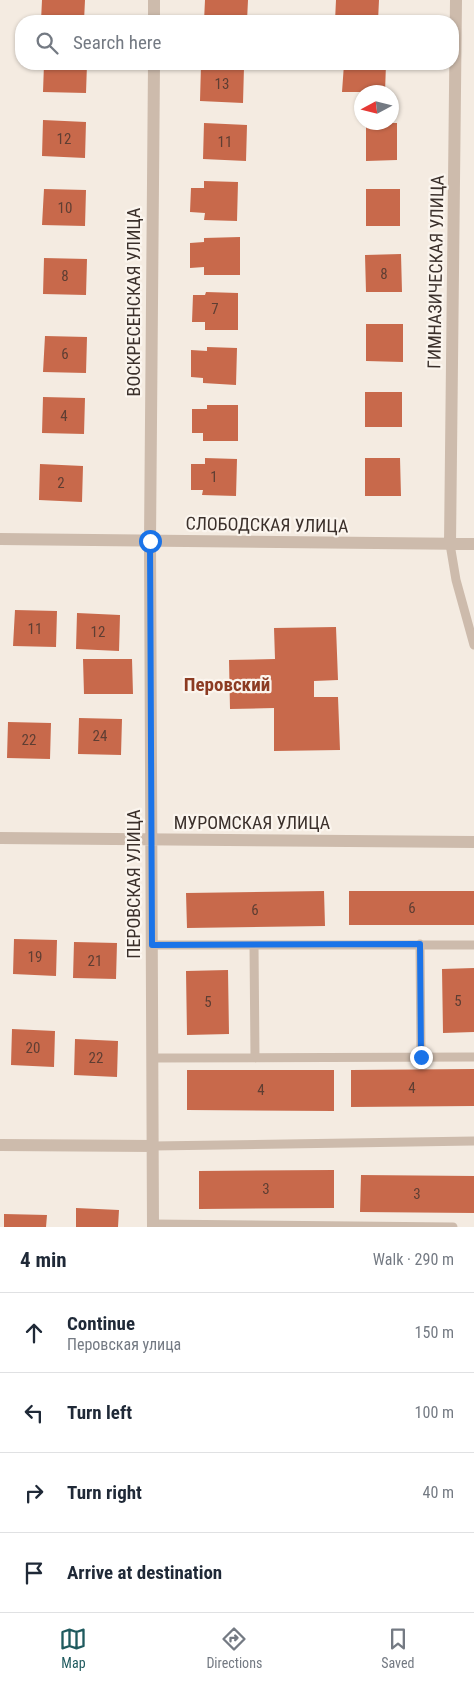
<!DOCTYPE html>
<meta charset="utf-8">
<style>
:root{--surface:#fff;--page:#f2f2f3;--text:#1f2937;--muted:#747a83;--line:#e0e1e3;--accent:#1f5a5e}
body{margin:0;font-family:"Roboto Condensed",sans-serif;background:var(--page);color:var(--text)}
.compass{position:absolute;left:354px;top:85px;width:45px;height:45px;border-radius:50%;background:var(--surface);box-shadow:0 1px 4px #0004;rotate:263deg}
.stop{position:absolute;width:15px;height:15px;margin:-11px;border:4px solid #1a73e8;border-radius:50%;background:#fff}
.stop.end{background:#1a73e8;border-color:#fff;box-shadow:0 1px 5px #0008}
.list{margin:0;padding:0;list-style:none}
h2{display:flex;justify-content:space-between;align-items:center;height:65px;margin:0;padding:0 20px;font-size:21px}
h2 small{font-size:16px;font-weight:400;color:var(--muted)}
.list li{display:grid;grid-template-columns:32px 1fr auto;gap:15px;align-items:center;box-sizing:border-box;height:80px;padding:0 20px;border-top:1px solid var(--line)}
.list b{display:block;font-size:19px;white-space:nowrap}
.list p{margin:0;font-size:16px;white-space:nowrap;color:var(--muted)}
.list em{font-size:16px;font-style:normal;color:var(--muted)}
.icon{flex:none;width:28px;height:28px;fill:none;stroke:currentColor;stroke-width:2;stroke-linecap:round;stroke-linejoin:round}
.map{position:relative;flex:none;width:474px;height:1227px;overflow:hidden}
.search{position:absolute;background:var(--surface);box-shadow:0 1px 4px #0004;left:15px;right:15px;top:15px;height:55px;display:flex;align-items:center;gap:12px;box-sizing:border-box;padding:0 18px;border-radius:20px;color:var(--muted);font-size:19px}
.sheet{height:385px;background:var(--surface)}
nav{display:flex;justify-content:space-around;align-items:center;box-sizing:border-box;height:70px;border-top:1px solid var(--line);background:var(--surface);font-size:14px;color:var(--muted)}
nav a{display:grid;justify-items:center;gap:2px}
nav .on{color:var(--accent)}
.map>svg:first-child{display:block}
.building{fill:#c8694b}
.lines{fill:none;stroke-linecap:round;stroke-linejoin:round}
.service{stroke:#cdbbac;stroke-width:9}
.minor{stroke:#cdbbac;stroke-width:12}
.route{stroke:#1a73e8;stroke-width:6}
.labels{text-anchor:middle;stroke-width:4.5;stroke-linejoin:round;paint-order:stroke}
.number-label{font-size:15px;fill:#5e3e33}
.street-label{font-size:18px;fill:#3b302b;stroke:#fbf5ee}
.neighbourhood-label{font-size:19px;font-weight:bold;fill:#8c3b22;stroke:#fbf5ee}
</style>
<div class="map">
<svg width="474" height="1227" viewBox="0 0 474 1227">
<rect width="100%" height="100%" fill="#f4ebe1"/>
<!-- building -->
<path class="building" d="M42,0H85L84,21H41Z
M205,0H248L247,21H204Z
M336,0H379L378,21H335Z
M44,64H87L86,93L43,92Z
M344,64H386L385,92H342Z
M201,65L244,67L243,103L200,101Z
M43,120L86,122L85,158L42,156Z
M204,123L247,125L246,161L203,159Z
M366,123H397V160L366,161Z
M204,181L238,182L237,221L204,220L205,213L190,212L191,188H204Z
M44,189L86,190L85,226L42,225Z
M366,189H400V226H366Z
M240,237V275H204V267L190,268V243L204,242V238Z
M401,254L402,292H366L365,255Z
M44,258L87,259L86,295L43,294Z
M206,292L238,293V330H205V322H192L193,295H205Z
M366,324H403V362L366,361Z
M45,336L87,337L86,373L43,372Z
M207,347L237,348L236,385L203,383V378L191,377V350L207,351Z
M365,392H402V427H365Z
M43,397L85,398L84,434L42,433Z
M207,405H238V441H203V433H192V409H207Z
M205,458L237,459L236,496L202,495L203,490H191V464H205Z
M365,458H400L401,496H365Z
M40,464L83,466L82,502L39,500Z
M15,610L57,611L56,647L13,646Z
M77,613L120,615L119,651L76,649Z
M336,627L338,680L314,681V697H338L340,750L274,751V708L230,709L229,660L275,659L274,628Z
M83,659H132L133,694H84Z
M79,718L122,719L121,755L78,754Z
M8,722L51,723L50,759L7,758Z
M324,891L325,926L187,928L186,893Z
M349,891H474V925H349Z
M14,939L57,940L56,976L13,974Z
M74,942L117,943L116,979L73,978Z
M474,968V1032L443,1033L442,969Z
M228,970L229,1034L187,1035L186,971Z
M12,1029L55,1031L54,1067L11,1065Z
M75,1039L118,1041L117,1077L74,1075Z
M474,1069V1106L351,1107V1070Z
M187,1070H334V1111L187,1110Z
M334,1170V1208L199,1209V1171Z
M361,1175L474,1176V1213L360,1212Z
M76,1208L119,1210L118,1227H76Z
M4,1214L47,1215L46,1227H4Z"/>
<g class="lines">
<!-- service -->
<path class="service" d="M450,544L456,580L474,645
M420,944L421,1057
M152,945H474
M254,945L255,1058
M153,1058L474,1057
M153,1146L474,1141
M153,1224L453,1227"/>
<!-- minor -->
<path class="minor" d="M154,21V0
M0,539L474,544
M450,544L456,0
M0,838L474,842
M0,1145L153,1146
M153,1227L150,541L154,64"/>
</g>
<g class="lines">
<!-- route -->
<path class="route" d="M150,541L152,945L420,944L421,1057"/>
</g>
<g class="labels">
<!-- number labels -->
<g class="number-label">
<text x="222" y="89">13</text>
<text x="64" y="144">12</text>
<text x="225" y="147">11</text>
<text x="65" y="213">10</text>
<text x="384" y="279">8</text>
<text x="65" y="281">8</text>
<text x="215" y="314">7</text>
<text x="65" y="359">6</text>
<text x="64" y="421">4</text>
<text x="214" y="482">1</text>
<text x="61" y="488">2</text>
<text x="35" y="634">11</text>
<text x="98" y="637">12</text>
<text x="100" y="741">24</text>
<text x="29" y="745">22</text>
<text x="412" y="913">6</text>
<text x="255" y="915">6</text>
<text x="35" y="962">19</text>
<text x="95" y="966">21</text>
<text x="458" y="1006">5</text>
<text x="208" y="1007">5</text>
<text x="33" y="1053">20</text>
<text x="96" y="1063">22</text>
<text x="412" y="1093">4</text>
<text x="261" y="1095">4</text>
<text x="266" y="1194">3</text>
<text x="417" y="1199">3</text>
</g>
<!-- street labels -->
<g class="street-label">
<text transform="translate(436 272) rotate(-89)" y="6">ГИМНАЗИЧЕСКАЯ УЛИЦА</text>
<text transform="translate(134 302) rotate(-90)" y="6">ВОСКРЕСЕНСКАЯ УЛИЦА</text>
<text transform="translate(267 525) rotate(1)" y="6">СЛОБОДСКАЯ УЛИЦА</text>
<text x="252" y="829">МУРОМСКАЯ УЛИЦА</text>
<text transform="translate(134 884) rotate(-90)" y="6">ПЕРОВСКАЯ УЛИЦА</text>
</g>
<!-- neighbourhood labels -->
<g class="neighbourhood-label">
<text x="227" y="691">Перовский</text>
</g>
</g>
</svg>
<svg class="compass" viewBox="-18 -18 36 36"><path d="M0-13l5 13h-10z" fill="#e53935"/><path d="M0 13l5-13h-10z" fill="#747a83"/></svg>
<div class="stop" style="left:150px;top:541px"></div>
<div class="stop end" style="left:421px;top:1057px"></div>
<div class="search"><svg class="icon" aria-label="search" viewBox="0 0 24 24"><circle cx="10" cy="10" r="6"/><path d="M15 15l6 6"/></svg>Search here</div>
</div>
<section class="sheet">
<h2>4 min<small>Walk · 290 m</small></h2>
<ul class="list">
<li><svg class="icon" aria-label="ahead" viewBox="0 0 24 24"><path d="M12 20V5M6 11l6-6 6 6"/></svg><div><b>Continue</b><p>Перовская улица</p></div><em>150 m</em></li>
<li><svg class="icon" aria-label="left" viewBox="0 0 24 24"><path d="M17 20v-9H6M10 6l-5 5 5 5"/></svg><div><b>Turn left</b></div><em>100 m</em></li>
<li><svg class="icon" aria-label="right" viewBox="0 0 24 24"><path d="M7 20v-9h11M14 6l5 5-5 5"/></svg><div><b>Turn right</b></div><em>40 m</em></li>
<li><svg class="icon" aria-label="arrive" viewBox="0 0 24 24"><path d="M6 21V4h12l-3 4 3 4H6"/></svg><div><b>Arrive at destination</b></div></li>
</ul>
</section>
<nav>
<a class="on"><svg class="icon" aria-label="map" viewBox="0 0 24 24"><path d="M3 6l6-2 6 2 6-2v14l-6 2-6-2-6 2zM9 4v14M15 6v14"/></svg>Map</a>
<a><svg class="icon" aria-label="directions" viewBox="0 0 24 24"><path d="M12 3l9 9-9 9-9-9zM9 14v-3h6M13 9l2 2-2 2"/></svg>Directions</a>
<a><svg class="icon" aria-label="saved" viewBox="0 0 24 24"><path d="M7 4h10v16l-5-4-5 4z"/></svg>Saved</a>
</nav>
